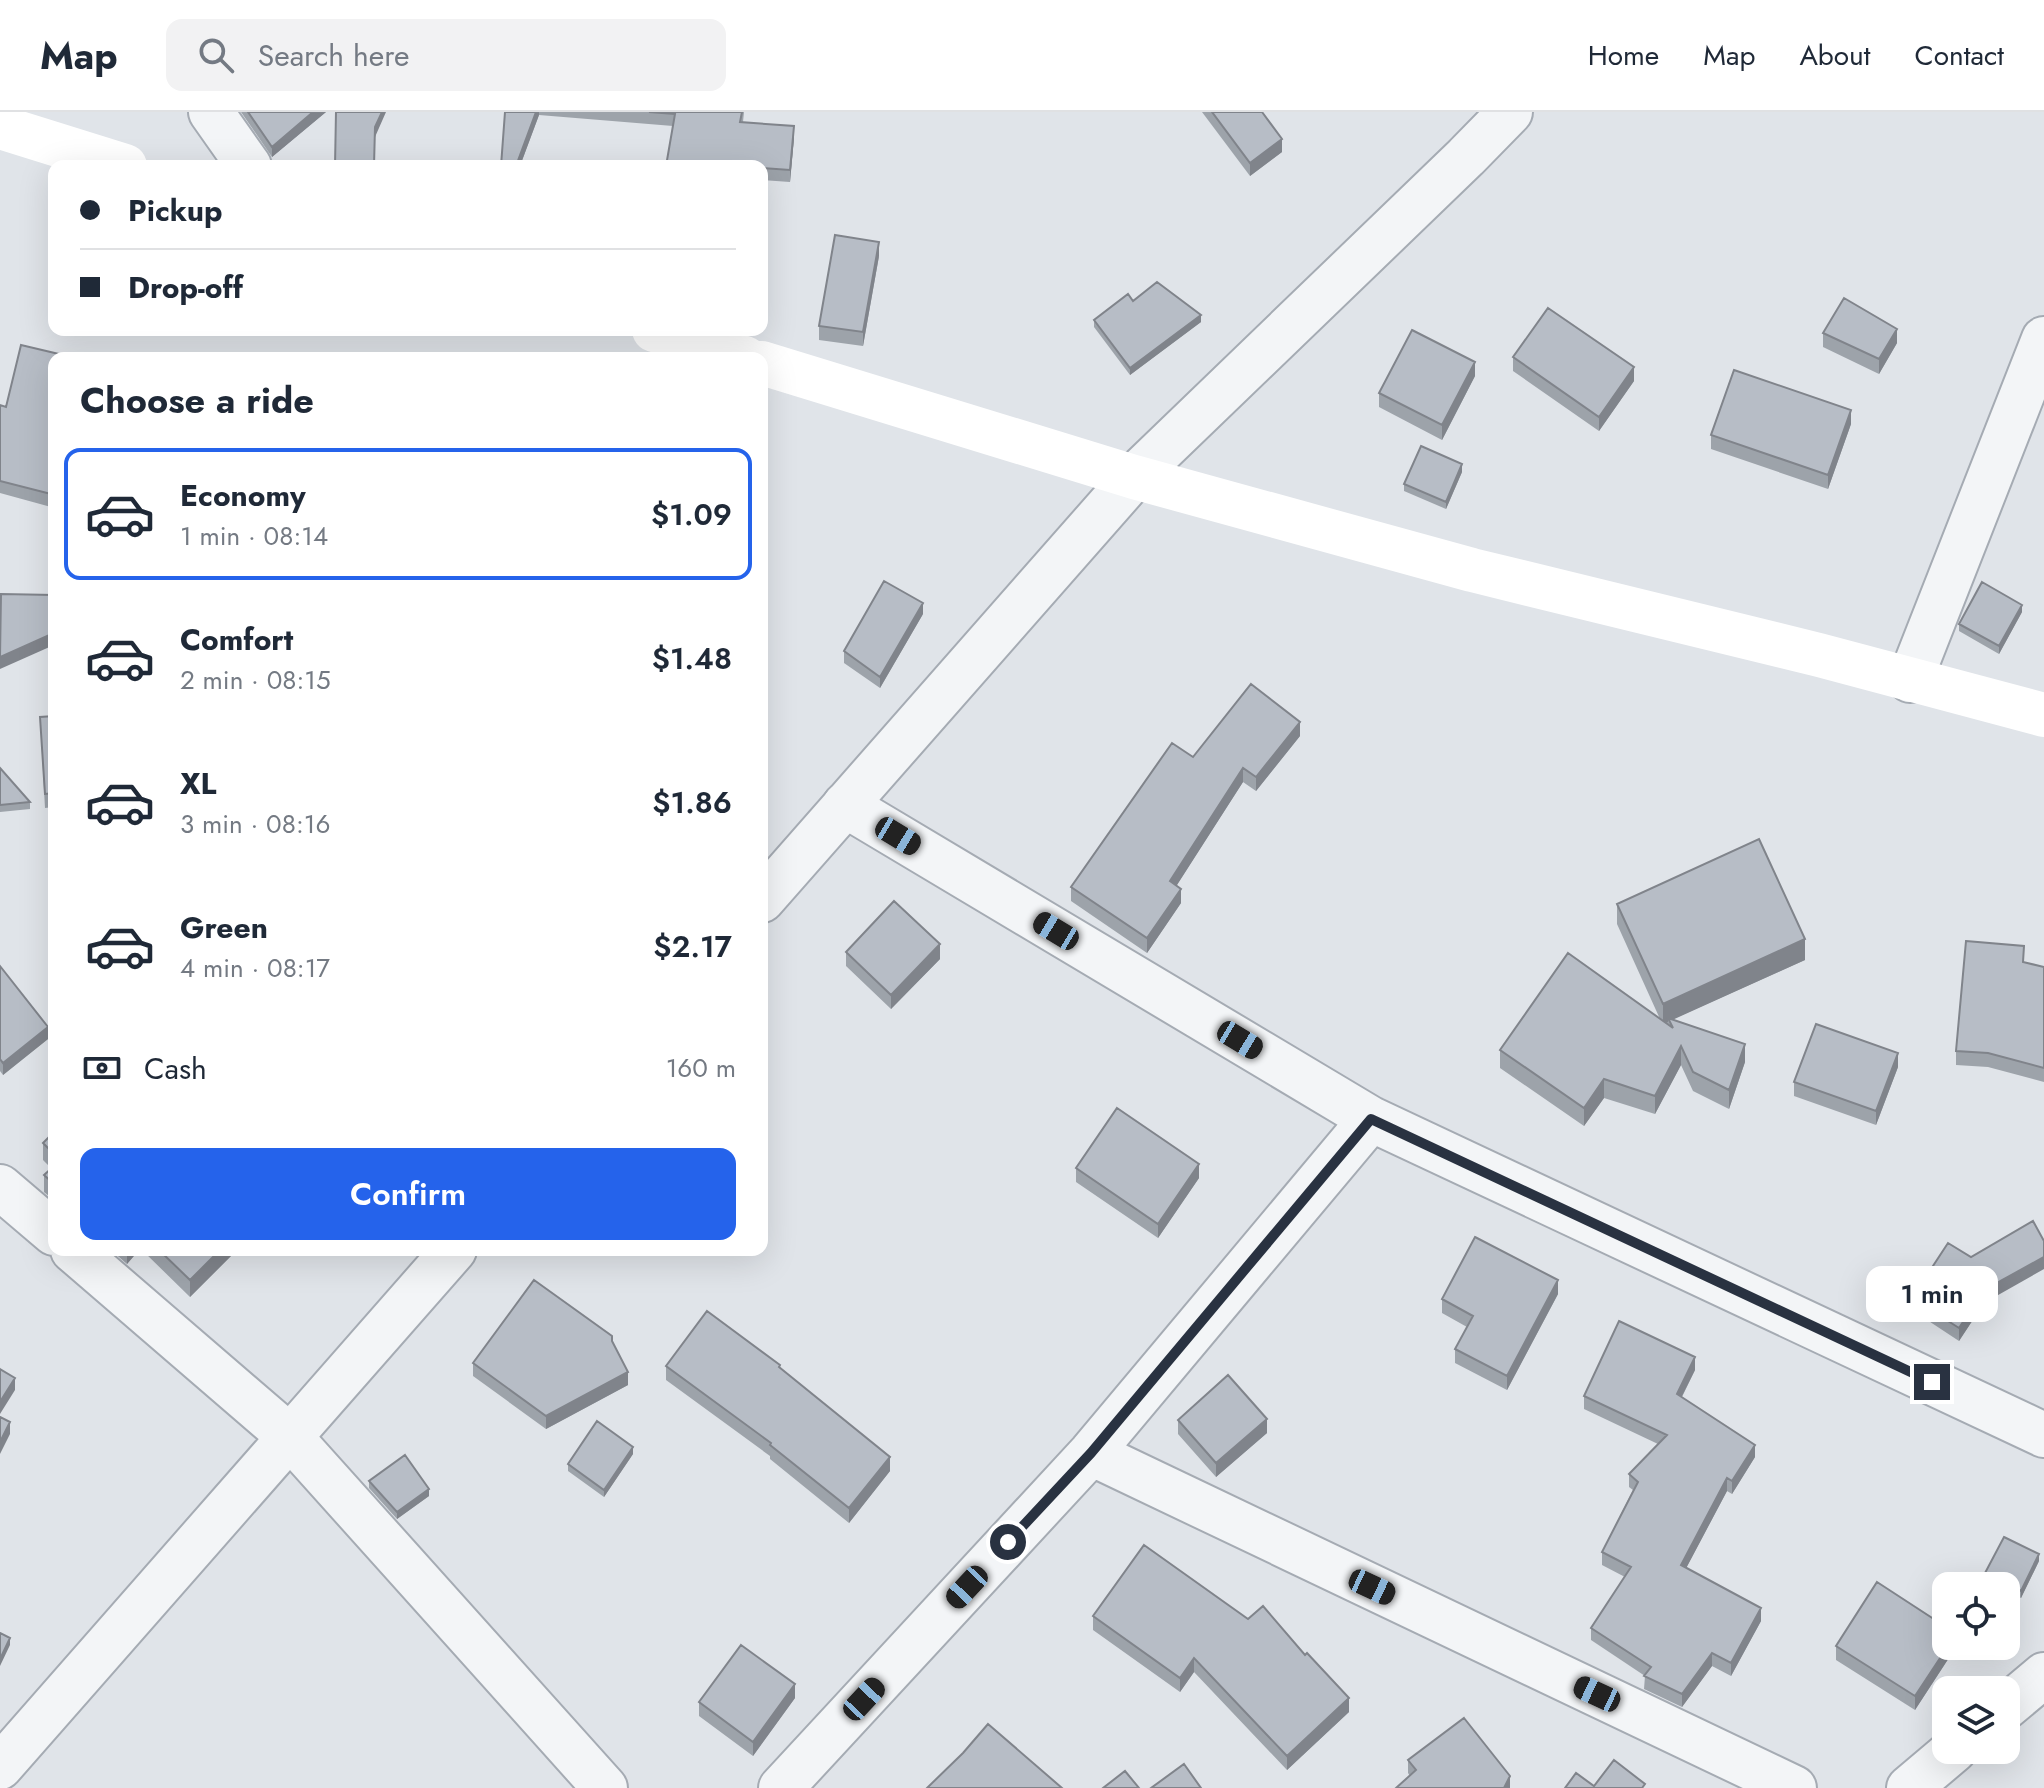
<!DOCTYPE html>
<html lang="en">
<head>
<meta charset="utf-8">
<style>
	:root { --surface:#fff; --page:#f2f2f3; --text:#1f2937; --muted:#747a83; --line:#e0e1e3; --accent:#2563eb }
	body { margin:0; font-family:Jost,sans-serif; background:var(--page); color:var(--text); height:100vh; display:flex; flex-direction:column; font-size:30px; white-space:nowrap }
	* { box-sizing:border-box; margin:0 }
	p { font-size:26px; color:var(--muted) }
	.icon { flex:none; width:44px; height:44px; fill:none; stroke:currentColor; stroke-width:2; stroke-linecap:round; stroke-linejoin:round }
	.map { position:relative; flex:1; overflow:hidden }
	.details { position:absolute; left:48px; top:240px; width:720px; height:904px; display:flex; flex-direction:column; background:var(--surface); border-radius:16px; box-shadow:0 8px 32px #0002 }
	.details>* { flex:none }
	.banner { position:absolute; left:48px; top:48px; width:720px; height:176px; border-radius:16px; box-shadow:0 8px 32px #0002; display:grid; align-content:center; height:176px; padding:0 32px; background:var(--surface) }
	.tools { position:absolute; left:1932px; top:1460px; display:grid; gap:16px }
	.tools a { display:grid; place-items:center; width:88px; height:88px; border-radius:16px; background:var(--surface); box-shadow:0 8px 32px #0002; font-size:40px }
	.end { position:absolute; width:36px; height:36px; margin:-18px; border:10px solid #293241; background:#fff; box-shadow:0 0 0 4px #fff }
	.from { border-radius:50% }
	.bubble { position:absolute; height:56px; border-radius:16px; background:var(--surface); box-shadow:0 8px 32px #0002; font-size:26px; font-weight:600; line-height:56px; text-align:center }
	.car { position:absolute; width:24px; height:48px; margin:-24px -12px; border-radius:10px; box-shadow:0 0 6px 2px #0007; background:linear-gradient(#222 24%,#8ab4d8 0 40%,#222 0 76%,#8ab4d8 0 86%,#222 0) }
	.banner b { display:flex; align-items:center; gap:28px; height:76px; font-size:30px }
	.banner b+b { border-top:2px solid var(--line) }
	.banner i { width:20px; height:20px; background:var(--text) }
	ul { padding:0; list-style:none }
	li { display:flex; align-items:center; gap:24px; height:132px; margin:0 16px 12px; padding:0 16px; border:4px solid transparent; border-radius:16px }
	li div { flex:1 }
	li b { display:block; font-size:30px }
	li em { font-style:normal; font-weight:600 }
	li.selected { border-color:var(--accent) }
	li>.icon { width:72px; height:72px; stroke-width:1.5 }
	h2 { padding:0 32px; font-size:36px; line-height:96px }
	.pay { display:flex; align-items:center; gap:20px; height:88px; padding:0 32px; font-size:30px }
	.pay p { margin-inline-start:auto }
	.primary-button { display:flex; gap:16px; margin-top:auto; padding:16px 32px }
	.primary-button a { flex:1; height:92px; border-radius:16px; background:var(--accent); color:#fff; font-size:32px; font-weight:600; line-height:92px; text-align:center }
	header { display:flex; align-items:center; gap:48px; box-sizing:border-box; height:112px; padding:0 40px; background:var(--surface); border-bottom:2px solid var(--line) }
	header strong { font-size:38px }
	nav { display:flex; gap:44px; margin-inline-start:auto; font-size:28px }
	.search { width:560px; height:72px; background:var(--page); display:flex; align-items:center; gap:20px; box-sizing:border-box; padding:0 28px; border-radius:16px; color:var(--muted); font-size:30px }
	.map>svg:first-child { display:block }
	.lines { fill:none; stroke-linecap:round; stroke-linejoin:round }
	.minor-casing { stroke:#a5abb3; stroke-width:48 }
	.tertiary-casing { stroke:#a5abb3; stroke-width:48 }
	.minor { stroke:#f3f5f7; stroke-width:44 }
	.tertiary { stroke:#f3f5f7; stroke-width:44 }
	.secondary { stroke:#fff; stroke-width:44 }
	.wall { fill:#9da3aa }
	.shaded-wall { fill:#80848b }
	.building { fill:#b7bdc6; stroke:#80848b; stroke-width:2 }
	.route { stroke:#293241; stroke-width:10 }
</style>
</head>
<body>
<header>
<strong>Map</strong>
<div class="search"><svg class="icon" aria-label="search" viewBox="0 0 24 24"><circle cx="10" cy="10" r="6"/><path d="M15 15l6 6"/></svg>Search here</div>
<nav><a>Home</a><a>Map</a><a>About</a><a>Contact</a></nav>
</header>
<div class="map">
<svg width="2044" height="1676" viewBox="0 0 2044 1676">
	<rect width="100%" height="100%" fill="#e0e4e9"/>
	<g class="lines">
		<defs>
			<path id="minor" d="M211,0L249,54
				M1134,365L1466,45L1510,0
				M1910,568L2044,227
				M845,693L1371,1007L2044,1323
				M0,1075L54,1121
				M73,1138L290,1325L605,1676
				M1091,1341L1794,1676
				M2006,1595L2044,1563
				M781,1676L1091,1341L1371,1007
				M1909,1676L1954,1638"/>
			<path id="tertiary" d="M762,788L1134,365
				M0,1655L454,1138"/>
		</defs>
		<!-- minor casing -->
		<use href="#minor" class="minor-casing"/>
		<!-- tertiary casing -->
		<use href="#tertiary" class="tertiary-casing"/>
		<!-- minor -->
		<use href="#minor" class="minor"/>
		<!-- tertiary -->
		<use href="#tertiary" class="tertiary"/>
		<!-- secondary -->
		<path class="secondary" d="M0,15L125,54
			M654,218L745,246
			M762,251L1134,365L1472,458L1819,543L2044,603"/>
	</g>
	<!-- wall -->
	<path class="wall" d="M241,0H326L272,45Z
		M505,0H744L743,10L794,26L790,70L762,68V54L673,14L539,3L520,54H501Z
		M1202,0H1262L1282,40L1250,64Z
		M879,144L863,234L819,228V214Z
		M1133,189L1201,210L1130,263L1094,215V208Z
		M1823,221L1897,231L1879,262L1823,235Z
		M21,233L59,242V246H54V369L51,395L0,381V293L6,295Z
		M1513,245L1634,269L1599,319L1513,259Z
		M1475,264L1442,328L1379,295V281Z
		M1851,312L1828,377L1711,337V323Z
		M1462,360L1446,397L1404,379V372Z
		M2022,500L1999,542L1959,519V512Z
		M923,502L880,576L844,551V539Z
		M54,604V695L45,696L40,605Z
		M1300,624L1256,679L1243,670L1176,774L1181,791L1147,841L1071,789V775L1193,645Z
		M0,656L30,690V697L0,700Z
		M1617,792L1805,848L1673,907L1745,950L1729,997L1693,979L1681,953L1655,1002L1604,986L1584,1014L1500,956V938L1660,907L1617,812Z
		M846,840L940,847L891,897L846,854Z
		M2024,850L2044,855V970L1988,955L1956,953V939Z
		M0,854L48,927L3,963L0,959Z
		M1898,955L1876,1013L1794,984V970Z
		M54,1020V1088L44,1080V1063L52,1057L43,1048V1031Z
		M1076,1056L1199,1066L1158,1126L1076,1070Z
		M111,1138H139L127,1152Z
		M142,1138H237L190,1185Z
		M1971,1145L1984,1191L1959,1229L1912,1198V1186Z
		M1558,1182L1507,1278L1455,1251V1237L1467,1215L1442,1201V1187Z
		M612,1229L628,1273L546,1317L473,1264V1251Z
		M666,1254L780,1256L890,1359L849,1411L770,1347V1344L666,1268Z
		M1695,1258L1682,1285L1755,1345L1732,1382L1727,1379L1686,1456L1761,1509L1731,1564L1712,1554L1682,1595L1644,1577L1645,1564L1591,1528V1516L1625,1465L1602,1453V1440L1633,1378L1629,1375V1362L1658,1332L1584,1297V1284Z
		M1178,1308L1267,1321L1216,1365L1178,1322Z
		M633,1342L604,1385L568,1359V1352Z
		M369,1369L429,1384L397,1407L369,1376Z
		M2039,1449L2021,1486L2006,1479V1474H1996L1985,1469V1461Z
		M1093,1504L1349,1600L1287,1658L1194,1560L1180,1580L1093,1518Z
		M1836,1534H1956V1535L1915,1598L1836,1548Z
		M795,1586L753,1644L699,1604V1590Z
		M1408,1648L1510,1676L1410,1664L1408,1661Z"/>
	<!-- shaded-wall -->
	<path class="shaded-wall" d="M313,0H326L272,45V35Z
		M382,0H386L375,25V15Z
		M536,0H539V3L520,54H516Z
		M794,14V26L790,70V58Z
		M1282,27V40L1250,64V51Z
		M879,130V144L863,234V220Z
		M1201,203V210L1130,263V256Z
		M1897,217V231L1879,262V247Z
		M1475,250V264L1442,328V313Z
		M1634,255V269L1599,319V305Z
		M1851,298V312L1828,377V363Z
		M1462,352V360L1446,397V390Z
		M54,356V369L51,395V382Z
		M923,491V502L880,576V565Z
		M2022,493V500L1999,542V534Z
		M54,521V533L0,557V545Z
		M1300,610V624L1256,679V665Z
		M1243,656V670L1170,784V769Z
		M1181,777V791L1147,841V826Z
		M1805,827V848L1670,909L1668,906V910L1663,912V892Z
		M940,832V847L891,897V883Z
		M48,915V927L3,963V951Z
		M1745,932V950L1729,997V978Z
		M1681,934V953L1655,1002V984Z
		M1898,941V955L1876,1013V999Z
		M1604,967V986L1584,1014V996Z
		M1199,1052V1066L1158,1126V1112Z
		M127,1138H139L127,1152Z
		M220,1138H237L190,1185V1168Z
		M2044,1145V1157L1984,1191L1959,1229V1216L1984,1178Z
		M1558,1168V1182L1507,1278V1264Z
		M1695,1245V1258L1677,1294V1282Z
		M628,1260V1273L546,1317V1304Z
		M15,1266V1278L0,1302V1290Z
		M1267,1307V1321L1216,1365V1351Z
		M10,1310V1322L0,1342V1330Z
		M1755,1333V1345L1732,1382V1369Z
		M633,1335V1342L604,1385V1378Z
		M890,1345V1359L849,1411V1396Z
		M1727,1366V1379L1681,1466V1453Z
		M429,1377V1384L397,1407V1400Z
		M2039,1442V1449L2021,1486V1479Z
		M1761,1496V1509L1731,1564V1551Z
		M10,1526V1533L0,1554V1547Z
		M1948,1534H1956V1535L1915,1598V1584Z
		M1712,1541V1554L1682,1595V1582Z
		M1194,1546V1560L1180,1580V1566Z
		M795,1572V1586L753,1644V1630Z
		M1349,1586V1600L1287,1658V1644Z
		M1510,1664V1676H1504Z"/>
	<!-- building -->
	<path class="building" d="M248,0H313L272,35Z
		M336,0H382L375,15L374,54H335Z
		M505,0H536L516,54H501Z
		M649,0H742L740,10L794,14L790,58L762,56V54H666L675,2Z
		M1212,0H1262L1282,27L1250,51Z
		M835,123L879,130L863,220L819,214Z
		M1157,170L1201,203L1130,256L1094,208L1128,182L1133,189Z
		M1844,186L1897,217L1879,247L1823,221Z
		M1548,196L1634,255L1599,305L1513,245Z
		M1412,218L1475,250L1442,313L1379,281Z
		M21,233L59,242L58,246H54V356L51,382L0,369V293L6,295Z
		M1734,258L1851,298L1828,363L1711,323Z
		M1421,334L1462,352L1446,390L1404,372Z
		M884,469L923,491L880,565L844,539Z
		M1982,470L2022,493L1999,534L1959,512Z
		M1,482L54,483V521L0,545Z
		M1251,572L1300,610L1256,665L1243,656L1170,769L1181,777L1147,826L1071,775L1172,631L1193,645Z
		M54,604V681L45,682L40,605Z
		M0,656L30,690L0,693Z
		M1759,727L1805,827L1663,892L1617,792Z
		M894,789L940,832L891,883L846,840Z
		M1966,829L2024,834L2023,850L2044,855V956L1988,941L1956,939Z
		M1568,841L1673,916L1668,906L1745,932L1729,978L1693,960L1681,934L1655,984L1604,967L1584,996L1500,938Z
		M0,854L48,915L3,951L0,947Z
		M1816,912L1898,941L1876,999L1794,970Z
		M1117,996L1199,1052L1158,1112L1076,1056Z
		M54,1020V1042L43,1031Z
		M54,1054V1072L44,1063Z
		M2033,1109L2044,1129V1145L1984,1178L1959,1216L1912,1186L1948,1131L1971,1145Z
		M1475,1125L1558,1168L1507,1264L1455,1237L1473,1204L1442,1187Z
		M159,1138H220L190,1168Z
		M534,1168L612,1224V1229L628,1260L546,1304L473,1251Z
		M707,1199L780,1253L779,1255L890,1345L849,1396L770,1333L771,1331L666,1254Z
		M1619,1209L1695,1245L1677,1282L1755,1333L1732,1369L1727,1366L1681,1453L1761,1496L1731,1551L1712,1541L1682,1582L1644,1564L1651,1555L1591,1516L1631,1455L1602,1440L1638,1370L1629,1362L1667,1323L1584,1284Z
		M0,1257L15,1266L0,1290Z
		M1228,1263L1267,1307L1216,1351L1178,1308Z
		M0,1305L10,1310L0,1330Z
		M597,1309L633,1335L604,1378L568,1352Z
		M405,1343L429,1377L397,1400L369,1369Z
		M2004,1425L2039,1442L2021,1479L1985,1461Z
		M1144,1433L1248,1507L1263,1494L1305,1543L1307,1541L1349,1586L1287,1644L1194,1546L1180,1566L1093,1504Z
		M1877,1470L1946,1515V1534H1948L1915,1584L1836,1534Z
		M0,1521L10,1526L0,1547Z
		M741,1533L795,1572L753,1630L699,1590Z
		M1464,1606L1510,1664L1504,1676H1396L1416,1658L1408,1648Z
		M988,1612L1062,1676H927L963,1641Z
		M1614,1648L1645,1672L1642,1676H1565L1576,1661L1594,1674Z
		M1184,1652L1201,1676H1151Z
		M1125,1659L1139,1676H1103Z"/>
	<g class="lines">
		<!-- route -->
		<path class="route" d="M1008,1430L1091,1341L1371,1007L1932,1270"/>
	</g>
</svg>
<div class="tools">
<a><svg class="icon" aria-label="locate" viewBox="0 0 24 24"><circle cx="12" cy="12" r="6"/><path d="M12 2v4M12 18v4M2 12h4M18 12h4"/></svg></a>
<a><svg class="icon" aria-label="layers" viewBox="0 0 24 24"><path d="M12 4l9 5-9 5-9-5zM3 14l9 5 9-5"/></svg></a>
</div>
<i class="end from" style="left:1008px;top:1430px"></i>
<i class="end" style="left:1932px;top:1270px"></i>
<div class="bubble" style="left:1866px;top:1154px;width:132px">1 min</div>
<i class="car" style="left:898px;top:724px;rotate:121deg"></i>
<i class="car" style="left:1056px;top:819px;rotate:301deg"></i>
<i class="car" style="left:1240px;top:928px;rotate:121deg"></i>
<i class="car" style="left:967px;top:1475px;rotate:223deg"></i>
<i class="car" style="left:1372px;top:1475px;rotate:115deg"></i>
<i class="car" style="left:1597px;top:1582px;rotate:295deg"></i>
<i class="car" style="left:864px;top:1587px;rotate:43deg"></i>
<div class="banner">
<b><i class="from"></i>Pickup</b>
<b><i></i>Drop-off</b>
</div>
<section class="details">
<h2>Choose a ride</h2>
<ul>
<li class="selected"><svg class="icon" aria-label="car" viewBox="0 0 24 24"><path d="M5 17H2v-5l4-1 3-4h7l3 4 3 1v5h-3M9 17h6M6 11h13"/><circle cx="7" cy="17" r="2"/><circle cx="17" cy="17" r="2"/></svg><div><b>Economy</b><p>1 min · 08:14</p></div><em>$1.09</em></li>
<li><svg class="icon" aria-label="car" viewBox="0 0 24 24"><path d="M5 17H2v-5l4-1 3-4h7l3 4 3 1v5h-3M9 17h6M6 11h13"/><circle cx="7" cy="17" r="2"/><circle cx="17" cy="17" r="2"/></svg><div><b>Comfort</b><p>2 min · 08:15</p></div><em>$1.48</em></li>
<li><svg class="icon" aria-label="car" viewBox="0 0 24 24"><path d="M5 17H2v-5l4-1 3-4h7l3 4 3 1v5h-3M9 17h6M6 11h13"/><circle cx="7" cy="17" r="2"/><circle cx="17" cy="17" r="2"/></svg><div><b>XL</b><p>3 min · 08:16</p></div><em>$1.86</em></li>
<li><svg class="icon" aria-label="car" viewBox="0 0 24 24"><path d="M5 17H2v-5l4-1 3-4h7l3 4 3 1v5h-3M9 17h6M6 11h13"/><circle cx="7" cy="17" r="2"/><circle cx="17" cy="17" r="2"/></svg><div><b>Green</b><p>4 min · 08:17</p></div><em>$2.17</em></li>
</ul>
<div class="pay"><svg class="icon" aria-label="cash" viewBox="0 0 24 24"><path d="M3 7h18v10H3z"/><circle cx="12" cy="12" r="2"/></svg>Cash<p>160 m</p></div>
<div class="primary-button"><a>Confirm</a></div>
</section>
</div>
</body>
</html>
